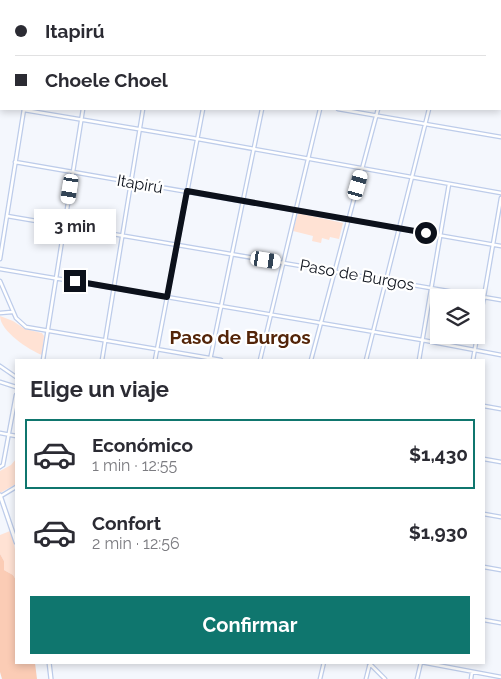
<!DOCTYPE html>
<html lang="es">
<head>
<meta charset="utf-8">
<style>
	:root { --surface:#fff; --page:#f2f2f3; --text:#2b2b33; --muted:#7c7c81; --line:#e1e1e2; --accent:#0f766e }
	body { margin:0; font-family:Raleway,sans-serif; background:var(--page); color:var(--text); height:100vh; display:flex; flex-direction:column; font-size:19px; white-space:nowrap }
	* { box-sizing:border-box; margin:0 }
	p { font-size:16px; color:var(--muted) }
	.icon { flex:none; width:28px; height:28px; fill:none; stroke:currentColor; stroke-width:2; stroke-linecap:round; stroke-linejoin:round }
	.map { position:relative; flex:1; overflow:hidden }
	.panel { position:absolute; left:15px; top:359px; width:470px; height:305px; display:flex; flex-direction:column; background:var(--surface); border-radius:0px; box-shadow:0 2px 8px #0003 }
	.panel>* { flex:none }
	.banner { position:absolute; left:0px; top:0px; width:501px; height:110px; box-shadow:0 2px 8px #0003; display:grid; align-content:center; height:110px; padding:0 15px; background:var(--surface) }
	.tools { position:absolute; left:430px; top:289px; display:grid; gap:10px }
	.tools a { display:grid; place-items:center; width:55px; height:55px; border-radius:0px; background:var(--surface); box-shadow:0 2px 8px #0003; font-size:25px }
	.end { position:absolute; width:22px; height:22px; margin:-11px; border:6px solid #0c111b; background:#fff; box-shadow:0 0 0 2px #fff }
	.from { border-radius:50% }
	.bubble { position:absolute; height:35px; border-radius:0px; background:var(--surface); box-shadow:0 2px 8px #0003; font-size:16px; font-weight:700; line-height:35px; text-align:center }
	.car { position:absolute; width:15px; height:30px; margin:-15px -8px; border-radius:6px; box-shadow:0 0 4px 1px #0007; background:linear-gradient(#fff 24%,#345 0 40%,#fff 0 76%,#345 0 86%,#fff 0) }
	.banner b { display:flex; align-items:center; gap:18px; height:48px; font-size:19px }
	.banner b+b { border-top:1px solid var(--line) }
	.banner i { width:12px; height:12px; background:var(--text) }
	ul { padding:0; list-style:none }
	li { display:flex; align-items:center; gap:15px; height:70px; margin:0 10px 8px; padding:0 5px; border:2px solid transparent; border-radius:0px }
	li div { flex:1 }
	li b { display:block; font-size:19px }
	li em { font-style:normal; font-weight:700 }
	li.selected { border-color:var(--accent) }
	li>.icon { width:45px; height:45px; stroke-width:1.5 }
	h2 { padding:0 15px; font-size:22px; line-height:60px }
	.button { display:flex; gap:10px; margin-top:auto; padding:10px 15px }
	.button a { flex:1; height:58px; border-radius:0px; background:var(--accent); color:#fff; font-size:20px; font-weight:700; line-height:58px; text-align:center }
	.map>svg:first-child { display:block }
	.green { fill:#ffe2d4 }
	.water { fill:#fbccb5 }
	.lines { fill:none; stroke-linecap:round; stroke-linejoin:round }
	.minor-casing { stroke:#bdccea; stroke-width:5 }
	.tertiary-casing { stroke:#bdccea; stroke-width:5.5 }
	.minor { stroke:#fff; stroke-width:2.5 }
	.tertiary { stroke:#fff; stroke-width:3 }
	.route { stroke:#0c111b; stroke-width:6 }
	.labels { text-anchor:middle; dominant-baseline:central; stroke-width:4.5; stroke-linejoin:round; paint-order:stroke }
	.street-label { font-size:16px; fill:#0c111b; stroke:#fff }
	.quarter-label { font-size:19px; font-weight:bold; fill:#532408; stroke:#fff }
</style>
</head>
<body>
<div class="map">
<svg width="501" height="679" viewBox="0 0 501 679">
	<rect width="100%" height="100%" fill="#f4f7fd"/>
	<!-- green -->
	<path class="green" d="M298,213L343,223L339,239L330,237L329,240L322,238L321,243L312,241L313,236L293,231Z
		M0,316L13,321L25,329L42,333L44,336L42,355C29,350 0,331 0,316Z
		M16,459V484L0,493V471L11,465Z
		M10,531C17,546 16,564 16,580L13,575L4,570V561L0,554V535Z"/>
	<!-- water -->
	<path class="water" d="M0,554L4,561V570L13,575L16,580V662L35,663L37,679H2L0,672Z"/>
	<g class="lines">
		<defs>
			<path id="minor" d="M332,0L340,1
				M40,1L41,0
				M100,1V0
				M160,1V0
				M224,1V0
				M284,1V0
				M345,1V0
				M403,1V0
				M456,1L457,0
				M500,29L501,30
				M500,83H501
				M338,109L501,137
				M24,110L198,139L501,193
				M15,162L501,246
				M7,216L501,300
				M0,259L24,109
				M0,269L422,340L501,355
				M0,281L16,318L26,327L221,360
				M0,313L12,312
				M43,360L83,109
				M102,360L143,109
				M155,360L203,109
				M210,360L262,109
				M260,360L320,109
				M311,360L378,109
				M366,360L429,109
				M419,360L449,184
				M473,360L501,198
				M0,366L16,377
				M0,382L16,387
				M484,406L501,409
				M0,433L16,436
				M484,459L501,462
				M0,467L3,465L16,395
				M1,496L16,487
				M484,514L501,517
				M484,567L501,570
				M484,620L501,623
				M368,662L385,679
				M421,662L501,677
				M320,679L324,662
				M366,679L370,663
				M417,679L421,662
				M471,679L472,672"/>
			<path id="tertiary" d="M0,495L16,542
				M49,662L51,679"/>
		</defs>
		<!-- minor casing -->
		<use href="#minor" class="minor-casing"/>
		<!-- tertiary casing -->
		<use href="#tertiary" class="tertiary-casing"/>
		<!-- minor -->
		<use href="#minor" class="minor"/>
		<!-- tertiary -->
		<use href="#tertiary" class="tertiary"/>
	</g>
	<g class="lines">
		<!-- route -->
		<path class="route" d="M75,281L167,297L187,191L426,233"/>
	</g>
	<g class="labels">
		<!-- street labels -->
		<g class="street-label">
			<text transform="translate(140 184) rotate(10)">Itapirú</text>
			<text transform="translate(357 275) rotate(10)">Paso de Burgos</text>
		</g>
		<!-- quarter labels -->
		<g class="quarter-label">
			<text x="240" y="337">Paso de Burgos</text>
		</g>
	</g>
</svg>
<div class="tools">
<a><svg class="icon" aria-label="layers" viewBox="0 0 24 24"><path d="M12 4l9 5-9 5-9-5zM3 14l9 5 9-5"/></svg></a>
</div>
<i class="end from" style="left:426px;top:233px"></i>
<i class="end" style="left:75px;top:281px"></i>
<div class="bubble" style="left:34px;top:209px;width:82px">3 min</div>
<i class="car" style="left:358px;top:185px;rotate:16deg"></i>
<i class="car" style="left:70px;top:189px;rotate:189deg"></i>
<i class="car" style="left:266px;top:260px;rotate:99deg"></i>
<div class="banner">
<b><i class="from"></i>Itapirú</b>
<b><i></i>Choele Choel</b>
</div>
<section class="panel">
<h2>Elige un viaje</h2>
<ul>
<li class="selected"><svg class="icon" aria-label="car" viewBox="0 0 24 24"><path d="M5 17H2v-5l4-1 3-4h7l3 4 3 1v5h-3M9 17h6M6 11h13"/><circle cx="7" cy="17" r="2"/><circle cx="17" cy="17" r="2"/></svg><div><b>Económico</b><p>1 min · 12:55</p></div><em>$1,430</em></li>
<li><svg class="icon" aria-label="car" viewBox="0 0 24 24"><path d="M5 17H2v-5l4-1 3-4h7l3 4 3 1v5h-3M9 17h6M6 11h13"/><circle cx="7" cy="17" r="2"/><circle cx="17" cy="17" r="2"/></svg><div><b>Confort</b><p>2 min · 12:56</p></div><em>$1,930</em></li>
</ul>
<div class="button"><a>Confirmar</a></div>
</section>
</div>
</body>
</html>
